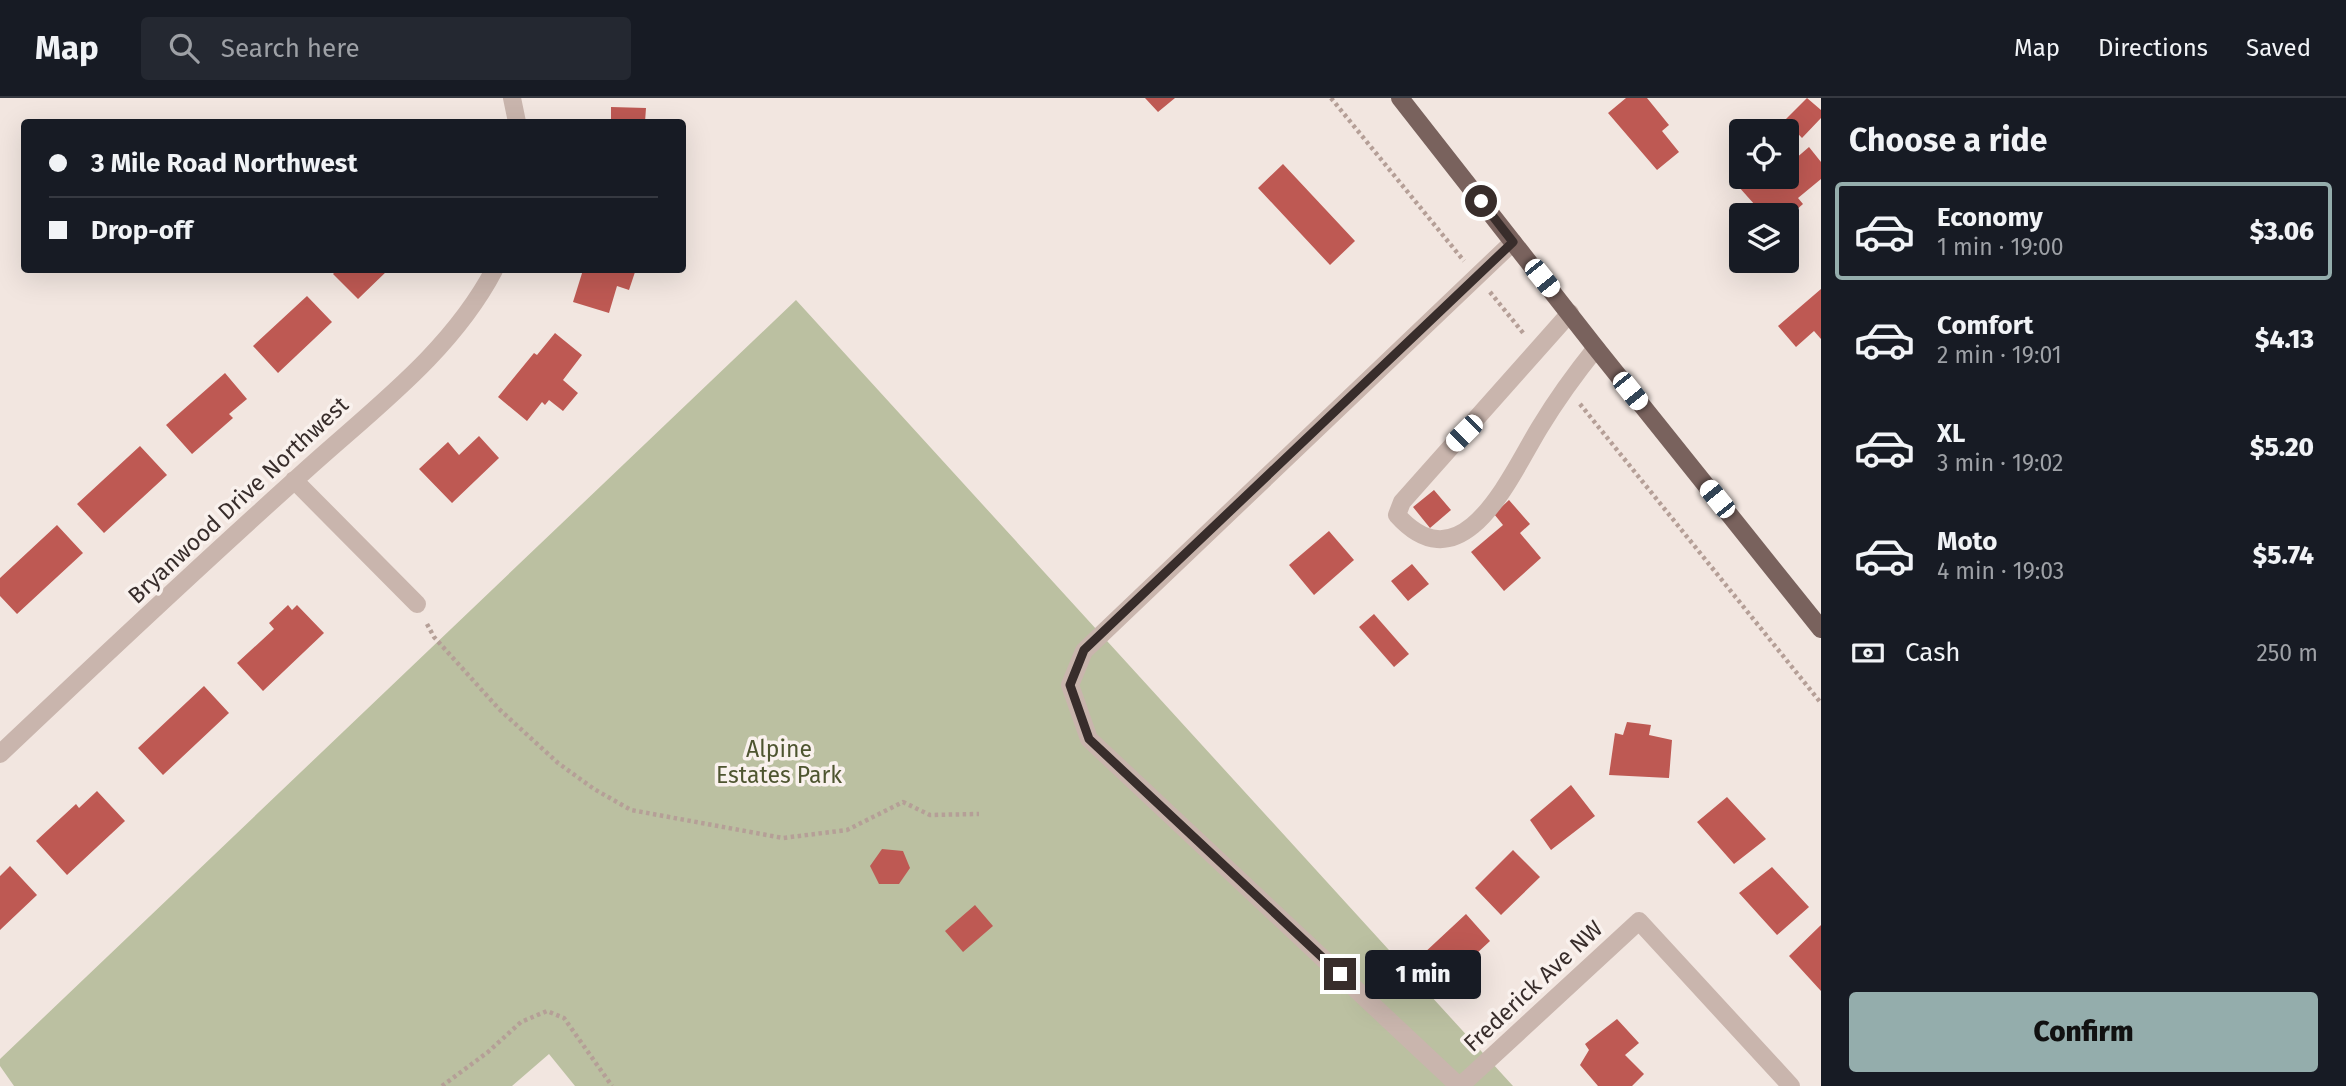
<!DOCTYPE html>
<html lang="en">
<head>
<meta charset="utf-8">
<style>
	:root { --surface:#171b24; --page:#242831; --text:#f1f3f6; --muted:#9ea1a6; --line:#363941; --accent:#94adac }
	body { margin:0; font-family:"Fira Sans",sans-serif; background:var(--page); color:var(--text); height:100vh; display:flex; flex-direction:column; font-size:26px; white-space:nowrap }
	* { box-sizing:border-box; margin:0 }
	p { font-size:23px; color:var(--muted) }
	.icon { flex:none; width:38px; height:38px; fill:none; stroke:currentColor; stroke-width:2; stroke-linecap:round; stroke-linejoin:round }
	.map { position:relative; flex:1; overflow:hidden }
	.panel { display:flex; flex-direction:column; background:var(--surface); width:525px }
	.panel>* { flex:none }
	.top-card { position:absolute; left:21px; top:21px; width:665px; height:154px; border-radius:7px; box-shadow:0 7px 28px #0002; display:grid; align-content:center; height:154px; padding:0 28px; background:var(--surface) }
	.controls { position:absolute; left:1729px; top:21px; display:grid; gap:14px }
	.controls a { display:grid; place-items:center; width:70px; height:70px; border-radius:7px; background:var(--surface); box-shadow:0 7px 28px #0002; font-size:35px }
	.end { position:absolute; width:32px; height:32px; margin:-16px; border:9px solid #382d2b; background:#fff; box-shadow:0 0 0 4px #fff }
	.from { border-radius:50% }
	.bubble { position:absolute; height:49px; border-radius:7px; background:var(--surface); box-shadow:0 7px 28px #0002; font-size:23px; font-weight:800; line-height:49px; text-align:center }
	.car { position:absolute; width:21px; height:42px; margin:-21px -10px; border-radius:9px; box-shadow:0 0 5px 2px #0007; background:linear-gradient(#fff 24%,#345 0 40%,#fff 0 76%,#345 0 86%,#fff 0) }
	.top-card b { display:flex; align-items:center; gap:24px; height:66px; font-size:26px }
	.top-card b+b { border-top:2px solid var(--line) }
	.top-card i { width:18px; height:18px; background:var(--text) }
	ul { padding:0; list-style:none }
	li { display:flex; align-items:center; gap:21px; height:98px; margin:0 14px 10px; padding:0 14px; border:4px solid transparent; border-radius:7px }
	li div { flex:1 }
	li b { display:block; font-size:26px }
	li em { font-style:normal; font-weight:800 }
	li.on { border-color:var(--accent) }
	li>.icon { width:63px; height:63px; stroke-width:1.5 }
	h2 { padding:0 28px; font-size:32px; line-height:84px }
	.pay { display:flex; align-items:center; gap:18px; height:77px; padding:0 28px; font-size:26px }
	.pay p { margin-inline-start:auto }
	.primary-button { display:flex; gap:14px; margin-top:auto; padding:14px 28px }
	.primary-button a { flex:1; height:80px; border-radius:7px; background:var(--accent); color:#111; font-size:28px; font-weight:800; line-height:80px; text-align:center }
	header { display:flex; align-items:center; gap:42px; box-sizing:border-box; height:98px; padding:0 35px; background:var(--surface); border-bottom:2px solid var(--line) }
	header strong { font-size:33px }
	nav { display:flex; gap:38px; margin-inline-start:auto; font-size:24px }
	.search { width:490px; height:63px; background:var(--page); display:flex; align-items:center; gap:18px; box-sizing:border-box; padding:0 24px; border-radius:7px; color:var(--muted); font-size:26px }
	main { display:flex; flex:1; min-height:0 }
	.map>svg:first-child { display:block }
	.green { fill:#bbc0a1 }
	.building { fill:#be5953 }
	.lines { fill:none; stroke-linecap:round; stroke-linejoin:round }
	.path { stroke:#b59f97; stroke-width:4.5; stroke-dasharray:3.5 3.5; stroke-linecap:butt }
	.minor { stroke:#c9b5ad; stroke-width:18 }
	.major { stroke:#79625d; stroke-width:18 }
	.route { stroke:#382d2b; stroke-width:9 }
	.labels { text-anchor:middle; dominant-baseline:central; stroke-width:7; stroke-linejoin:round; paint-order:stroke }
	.street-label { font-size:23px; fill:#382d2b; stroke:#f9f1ed }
	.park-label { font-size:23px; fill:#4e5530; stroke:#f9f1ed }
</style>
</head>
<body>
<header>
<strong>Map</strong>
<div class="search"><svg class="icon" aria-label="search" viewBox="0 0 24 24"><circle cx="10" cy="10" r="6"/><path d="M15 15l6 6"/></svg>Search here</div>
<nav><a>Map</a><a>Directions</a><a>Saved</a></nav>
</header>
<main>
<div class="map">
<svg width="1821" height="988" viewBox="0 0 1821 988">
	<rect width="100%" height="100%" fill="#f2e6e0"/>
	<!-- green -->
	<path class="green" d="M796,202L1513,988H575L549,956L512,988H14L0,968V961Z"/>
	<!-- building -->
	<path class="building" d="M1145,0H1175L1158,14Z
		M1626,0H1647L1669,27L1662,33L1679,54L1657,72L1608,15Z
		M1807,0L1821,12V20L1802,40L1785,22Z
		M611,9L646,10L645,24H611Z
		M1809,49L1821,64V81L1798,100L1803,106L1787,120V117H1754L1749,112L1755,107L1738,88L1749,79H1787V68Z
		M1283,66L1355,143L1330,167L1258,90Z
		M337,172H388L358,201L333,176Z
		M583,172H629L635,174L629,192L617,188L609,215L573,204Z
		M1821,191V241L1814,233L1796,249L1778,228Z
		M307,198L332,224L278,275L253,248Z
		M555,235L582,257L563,282L578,295L563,313L549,302L545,307L542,304L527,323L498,299L534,255L537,257Z
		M225,275L247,301L229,316L233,320L192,356L166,327Z
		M479,338L499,360L452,405L419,371L448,344L459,357Z
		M140,348L167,377L104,435L77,406Z
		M1434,392L1451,412L1430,430L1413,409Z
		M1509,402L1530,426L1520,435L1541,460L1504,493L1471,454L1503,427L1494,416Z
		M57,427L83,455L17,516L0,498V480Z
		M1329,433L1354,462L1314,497L1289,467Z
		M1412,466L1429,486L1408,503L1391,483Z
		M288,507L292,512L297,507L324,535L263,593L237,565L274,531L269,525Z
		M1374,516L1409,556L1394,569L1359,529Z
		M204,588L229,615L163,677L138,650Z
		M1627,624L1651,627L1649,637L1672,642L1669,680L1609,677L1615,635L1623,637Z
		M1571,687L1595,718L1551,752L1530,722Z
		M97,693L125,723L67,777L36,743L76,706L79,710Z
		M1727,699L1766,741L1734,766L1697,724Z
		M882,751L903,753L910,770L899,786H879L870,768Z
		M1513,752L1540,779L1501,817L1475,790Z
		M10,768L37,797L0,832V778Z
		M1772,769L1809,809L1777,837L1739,795Z
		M975,807L993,828L963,854L945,833Z
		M1466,816L1490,843L1448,882L1422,857Z
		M1821,827V893L1789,858Z
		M1617,921L1639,945L1625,957L1644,976L1632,988H1598L1580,967L1589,952L1585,946Z"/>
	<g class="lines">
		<!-- path -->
		<path class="path" d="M1331,0L1464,163
			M1490,194L1524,236
			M1580,306L1821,605
			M427,526L434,539L499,611L558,665L594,691L631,712L783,740L847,732L903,704L930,717L979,716
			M442,988L488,954L521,924L547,913L564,920L612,988"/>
		<!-- minor -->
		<path class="minor" d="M512,0L517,24
			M1570,215L1402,404L1397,417C1463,491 1511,376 1540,329C1557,301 1575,276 1596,250
			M294,382L417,506
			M0,656C97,564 195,472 295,382C365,317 449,258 494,172
			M1459,988L1089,641L1070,587L1084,553L1513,144
			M1460,988L1639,823L1791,988"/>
		<!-- major -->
		<path class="major" d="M1400,0L1596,250L1821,531"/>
	</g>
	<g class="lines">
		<!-- route -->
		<path class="route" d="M1340,876L1089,641L1070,587L1084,552L1513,144L1481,103"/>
	</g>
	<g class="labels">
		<!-- street labels -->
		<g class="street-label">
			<text transform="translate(238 402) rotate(-43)">Bryanwood Drive Northwest</text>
			<text transform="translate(1533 888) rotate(-43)">Frederick Ave NW</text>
		</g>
		<!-- park labels -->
		<g class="park-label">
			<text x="779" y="651">Alpine<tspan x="779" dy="26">Estates Park</tspan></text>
		</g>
	</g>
</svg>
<div class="controls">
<a><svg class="icon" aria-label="locate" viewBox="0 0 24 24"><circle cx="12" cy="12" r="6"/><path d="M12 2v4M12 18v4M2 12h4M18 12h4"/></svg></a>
<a><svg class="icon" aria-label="layers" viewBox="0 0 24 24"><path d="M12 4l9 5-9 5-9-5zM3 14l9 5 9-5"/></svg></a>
</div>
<i class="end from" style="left:1481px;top:103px"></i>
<i class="end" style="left:1340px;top:876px"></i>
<div class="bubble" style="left:1365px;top:852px;width:116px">1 min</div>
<i class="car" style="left:1542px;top:180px;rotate:141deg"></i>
<i class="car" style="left:1630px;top:293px;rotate:141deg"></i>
<i class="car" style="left:1464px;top:335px;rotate:225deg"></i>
<i class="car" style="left:1717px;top:401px;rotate:321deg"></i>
<div class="top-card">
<b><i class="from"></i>3 Mile Road Northwest</b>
<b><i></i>Drop-off</b>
</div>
</div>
<section class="panel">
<h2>Choose a ride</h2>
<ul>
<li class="on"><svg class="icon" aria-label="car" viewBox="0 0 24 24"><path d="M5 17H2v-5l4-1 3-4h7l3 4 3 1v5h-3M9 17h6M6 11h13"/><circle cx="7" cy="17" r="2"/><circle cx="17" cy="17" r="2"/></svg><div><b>Economy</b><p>1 min · 19:00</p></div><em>$3.06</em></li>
<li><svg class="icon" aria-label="car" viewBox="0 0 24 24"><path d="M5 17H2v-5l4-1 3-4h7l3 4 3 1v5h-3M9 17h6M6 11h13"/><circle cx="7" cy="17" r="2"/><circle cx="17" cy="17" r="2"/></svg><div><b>Comfort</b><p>2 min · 19:01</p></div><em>$4.13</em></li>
<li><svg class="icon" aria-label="car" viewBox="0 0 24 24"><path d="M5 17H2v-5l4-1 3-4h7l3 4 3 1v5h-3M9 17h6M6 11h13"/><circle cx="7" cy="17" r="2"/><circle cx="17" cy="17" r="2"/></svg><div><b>XL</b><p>3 min · 19:02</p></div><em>$5.20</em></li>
<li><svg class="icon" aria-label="car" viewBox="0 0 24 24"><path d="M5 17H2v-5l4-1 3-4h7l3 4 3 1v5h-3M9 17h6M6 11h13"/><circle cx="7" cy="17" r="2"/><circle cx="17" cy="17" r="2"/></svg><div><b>Moto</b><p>4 min · 19:03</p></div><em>$5.74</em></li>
</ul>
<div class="pay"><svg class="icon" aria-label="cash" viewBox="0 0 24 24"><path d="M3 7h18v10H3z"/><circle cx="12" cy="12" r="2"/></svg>Cash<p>250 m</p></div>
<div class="primary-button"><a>Confirm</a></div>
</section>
</main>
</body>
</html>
